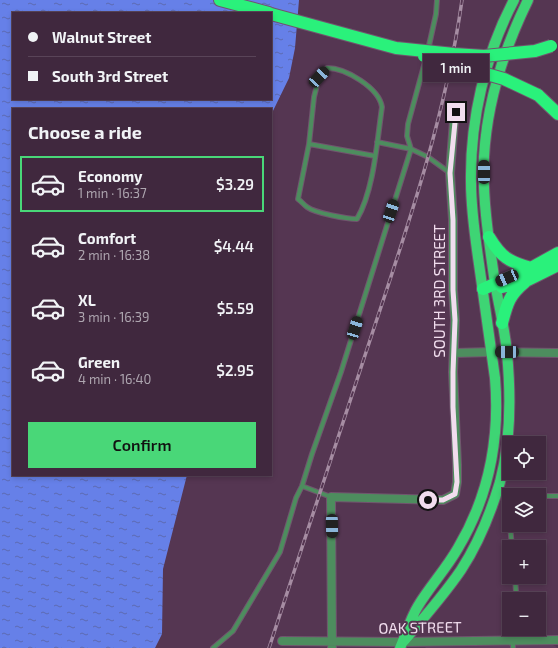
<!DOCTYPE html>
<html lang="en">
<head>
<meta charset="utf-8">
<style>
	:root { --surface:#40283e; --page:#4b3449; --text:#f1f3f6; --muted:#aea6b0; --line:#594458; --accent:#49d778 }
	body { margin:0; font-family:"Exo 2",sans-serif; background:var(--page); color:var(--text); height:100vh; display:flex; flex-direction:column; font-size:15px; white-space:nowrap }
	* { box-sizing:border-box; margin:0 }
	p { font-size:13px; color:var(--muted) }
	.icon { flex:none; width:22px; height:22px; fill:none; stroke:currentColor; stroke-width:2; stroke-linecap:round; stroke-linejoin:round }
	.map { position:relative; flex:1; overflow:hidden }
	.sheet { position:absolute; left:12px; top:108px; width:260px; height:368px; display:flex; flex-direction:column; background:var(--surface); border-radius:0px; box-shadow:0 2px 6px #0003,0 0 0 1px var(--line) }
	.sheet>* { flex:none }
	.banner { position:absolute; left:12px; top:12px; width:260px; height:88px; border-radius:0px; box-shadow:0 2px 6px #0003,0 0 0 1px var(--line); display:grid; align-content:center; height:88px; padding:0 16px; background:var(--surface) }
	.fabs { position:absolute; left:502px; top:436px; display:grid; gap:8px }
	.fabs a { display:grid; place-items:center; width:44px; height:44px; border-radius:0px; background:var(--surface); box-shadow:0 2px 6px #0003,0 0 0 1px var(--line); font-size:20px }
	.end { position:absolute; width:18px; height:18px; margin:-9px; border:5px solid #f1ddee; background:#111; box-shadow:0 0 0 2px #111 }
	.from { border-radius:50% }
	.bubble { position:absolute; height:28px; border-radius:0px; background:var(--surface); box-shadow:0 2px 6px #0003,0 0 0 1px var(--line); font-size:13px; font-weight:600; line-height:28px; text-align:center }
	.car { position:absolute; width:12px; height:24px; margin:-12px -6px; border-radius:5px; box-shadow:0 0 3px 1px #0007; background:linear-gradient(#222 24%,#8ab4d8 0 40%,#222 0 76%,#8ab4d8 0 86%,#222 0) }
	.banner b { display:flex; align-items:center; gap:14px; height:38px; font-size:15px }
	.banner b+b { border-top:1px solid var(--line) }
	.banner i { width:10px; height:10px; background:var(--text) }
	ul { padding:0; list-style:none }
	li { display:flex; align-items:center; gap:12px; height:56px; margin:0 8px 6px; padding:0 8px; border:2px solid transparent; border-radius:0px }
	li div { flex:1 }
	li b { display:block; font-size:15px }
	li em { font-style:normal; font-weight:600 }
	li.active { border-color:var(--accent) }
	li>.icon { width:36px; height:36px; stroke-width:1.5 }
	h2 { padding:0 16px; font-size:18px; line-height:48px }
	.button { display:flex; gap:8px; margin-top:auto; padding:8px 16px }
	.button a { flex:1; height:46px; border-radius:0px; background:var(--accent); color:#111; font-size:16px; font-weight:600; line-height:46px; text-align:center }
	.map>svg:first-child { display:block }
	.built { fill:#623d5e }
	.water { fill:url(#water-ripples); fill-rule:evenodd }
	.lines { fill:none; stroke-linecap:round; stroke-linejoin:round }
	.service-casing { stroke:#71546e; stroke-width:6 }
	.minor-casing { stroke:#71546e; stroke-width:10 }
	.tertiary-casing { stroke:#71546e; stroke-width:10 }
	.primary-casing { stroke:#71546e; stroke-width:12 }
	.motorway-casing { stroke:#71546e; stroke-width:14 }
	.service { stroke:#4d8d5e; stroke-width:4 }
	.minor { stroke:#4d8d5e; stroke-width:8 }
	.tertiary { stroke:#4d8d5e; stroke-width:8 }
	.primary { stroke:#3ed574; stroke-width:10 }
	.motorway { stroke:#2af17b; stroke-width:12 }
	.rail-casing { stroke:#a68da3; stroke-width:3.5 }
	.rail { stroke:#553652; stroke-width:2; stroke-dasharray:6; stroke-linecap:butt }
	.motorway-bridge-casing { stroke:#71546e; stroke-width:14; stroke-linecap:butt }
	.motorway-bridge { stroke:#2af17b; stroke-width:12 }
	.route { stroke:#f1ddee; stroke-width:5 }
	.labels { text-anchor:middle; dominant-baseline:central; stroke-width:4; stroke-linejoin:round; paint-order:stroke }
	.street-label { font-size:15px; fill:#f1ddee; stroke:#553652 }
</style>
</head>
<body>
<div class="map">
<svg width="558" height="648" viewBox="0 0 558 648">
	<defs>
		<pattern id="water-ripples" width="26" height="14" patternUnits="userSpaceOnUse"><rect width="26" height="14" fill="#6680e8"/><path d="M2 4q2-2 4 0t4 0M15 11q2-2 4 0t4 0" fill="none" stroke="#5c6ab0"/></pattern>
	</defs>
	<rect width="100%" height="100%" fill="#553652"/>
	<!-- built -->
	<path class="built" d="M553,645L558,648H425L426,647Z"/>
	<!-- water -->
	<path class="water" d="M0,0H299L295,48L289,78L271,115V109H13V475H187L163,569L162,634L155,648H0ZM13,13H271V99H13Z"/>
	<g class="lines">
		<defs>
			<path id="service" d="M428,50L436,14L437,0
				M327,68C346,68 379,88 382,107C377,141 374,190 357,219C347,219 315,213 307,207C304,205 301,201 298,199L309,144L314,97L319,77Z
				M377,142L411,149L428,157L450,173
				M309,144L375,156
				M302,486L331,497
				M539,496H558
				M510,525L512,547
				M515,577L516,592
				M513,640V648
				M213,648L233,631L280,552L296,498L302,486L312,454L341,372L411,149L407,136L408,124L426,58"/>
			<path id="minor" d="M454,353L492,352
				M282,641L403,642L558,640
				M332,648L331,497L443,500L455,494L457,482V465L453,372L455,320L453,290V220L450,173L455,108"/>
			<path id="tertiary" d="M492,352L558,353"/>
			<path id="primary" d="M403,642C423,619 444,595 461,570C478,544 491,512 500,482C511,441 511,396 507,353C505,330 499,306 495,283C489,242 482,198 484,157C487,101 504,49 528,0
				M400,648C406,635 410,619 418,606C430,586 446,569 458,548C489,496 500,438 495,378C490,340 484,302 479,264C475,237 471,209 471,182C470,120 485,55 514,0"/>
			<path id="motorway" d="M220,0L269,13
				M538,95L558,114
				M489,237C501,257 509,262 531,268
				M502,287L526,281L558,265
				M483,289L531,268L558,253
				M502,323C507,304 509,295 525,282"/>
		</defs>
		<!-- service casing -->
		<use href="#service" class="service-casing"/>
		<!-- minor casing -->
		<use href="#minor" class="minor-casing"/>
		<!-- tertiary casing -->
		<use href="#tertiary" class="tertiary-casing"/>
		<!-- primary casing -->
		<use href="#primary" class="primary-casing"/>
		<!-- motorway casing -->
		<use href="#motorway" class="motorway-casing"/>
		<!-- service -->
		<use href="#service" class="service"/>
		<!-- minor -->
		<use href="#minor" class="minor"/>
		<!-- tertiary -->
		<use href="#tertiary" class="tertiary"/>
		<!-- primary -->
		<use href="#primary" class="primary"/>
		<!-- motorway -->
		<use href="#motorway" class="motorway"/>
		<defs>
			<path id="rail" d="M269,648C304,542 338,437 373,331C409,223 446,114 462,0"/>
		</defs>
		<!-- rail casing -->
		<use href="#rail" class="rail-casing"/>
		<!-- rail -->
		<use href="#rail" class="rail"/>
		<defs>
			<path id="motorway-bridge" d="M271,14L396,48L454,54L484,56L535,51L551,46
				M424,56L504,79L538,95"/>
		</defs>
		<!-- motorway-bridge casing -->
		<use href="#motorway-bridge" class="motorway-bridge-casing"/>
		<!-- motorway-bridge -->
		<use href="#motorway-bridge" class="motorway-bridge"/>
	</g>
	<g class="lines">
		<!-- route -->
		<path class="route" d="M428,500H443L455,494L457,482L453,407V372L455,320L453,290V220L450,173L456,112"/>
	</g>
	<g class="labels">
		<!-- street labels -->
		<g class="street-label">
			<text transform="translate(439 291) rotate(-90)">SOUTH 3RD STREET</text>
			<text transform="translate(420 627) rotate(-1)">OAK STREET</text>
		</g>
	</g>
</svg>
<div class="fabs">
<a><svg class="icon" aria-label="locate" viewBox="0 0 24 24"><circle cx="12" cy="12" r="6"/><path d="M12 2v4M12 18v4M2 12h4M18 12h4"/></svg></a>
<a><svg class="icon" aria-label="layers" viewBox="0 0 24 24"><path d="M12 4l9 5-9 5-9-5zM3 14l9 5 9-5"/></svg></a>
<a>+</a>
<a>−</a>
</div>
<i class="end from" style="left:428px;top:500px"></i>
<i class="end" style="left:456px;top:112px"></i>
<div class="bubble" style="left:423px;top:54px;width:66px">1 min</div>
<i class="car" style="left:319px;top:77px;rotate:43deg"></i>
<i class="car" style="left:484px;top:172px;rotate:0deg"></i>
<i class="car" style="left:391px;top:211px;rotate:18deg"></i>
<i class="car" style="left:507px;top:278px;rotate:247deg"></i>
<i class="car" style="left:355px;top:328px;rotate:17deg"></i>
<i class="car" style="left:507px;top:352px;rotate:270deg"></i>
<i class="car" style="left:332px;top:526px;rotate:179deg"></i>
<div class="banner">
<b><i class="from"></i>Walnut Street</b>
<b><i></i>South 3rd Street</b>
</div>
<section class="sheet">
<h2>Choose a ride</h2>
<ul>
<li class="active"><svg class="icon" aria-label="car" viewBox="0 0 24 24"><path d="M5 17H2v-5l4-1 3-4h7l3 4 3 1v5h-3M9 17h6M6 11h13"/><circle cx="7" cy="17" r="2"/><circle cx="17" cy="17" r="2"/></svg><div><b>Economy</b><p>1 min · 16:37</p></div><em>$3.29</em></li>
<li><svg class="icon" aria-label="car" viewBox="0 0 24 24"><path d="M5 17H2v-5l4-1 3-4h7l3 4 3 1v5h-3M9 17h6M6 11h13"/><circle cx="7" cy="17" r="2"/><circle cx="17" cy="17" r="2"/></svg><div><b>Comfort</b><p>2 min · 16:38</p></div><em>$4.44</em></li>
<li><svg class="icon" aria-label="car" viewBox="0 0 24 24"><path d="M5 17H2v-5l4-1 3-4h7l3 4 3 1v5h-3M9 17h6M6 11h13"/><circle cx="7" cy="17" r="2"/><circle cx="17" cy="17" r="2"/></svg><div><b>XL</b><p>3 min · 16:39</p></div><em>$5.59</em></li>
<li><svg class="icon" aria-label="car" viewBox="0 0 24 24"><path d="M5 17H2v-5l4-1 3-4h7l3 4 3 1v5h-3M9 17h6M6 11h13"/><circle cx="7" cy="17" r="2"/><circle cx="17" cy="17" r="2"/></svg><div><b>Green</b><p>4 min · 16:40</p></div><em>$2.95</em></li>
</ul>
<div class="button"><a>Confirm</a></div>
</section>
</div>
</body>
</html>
